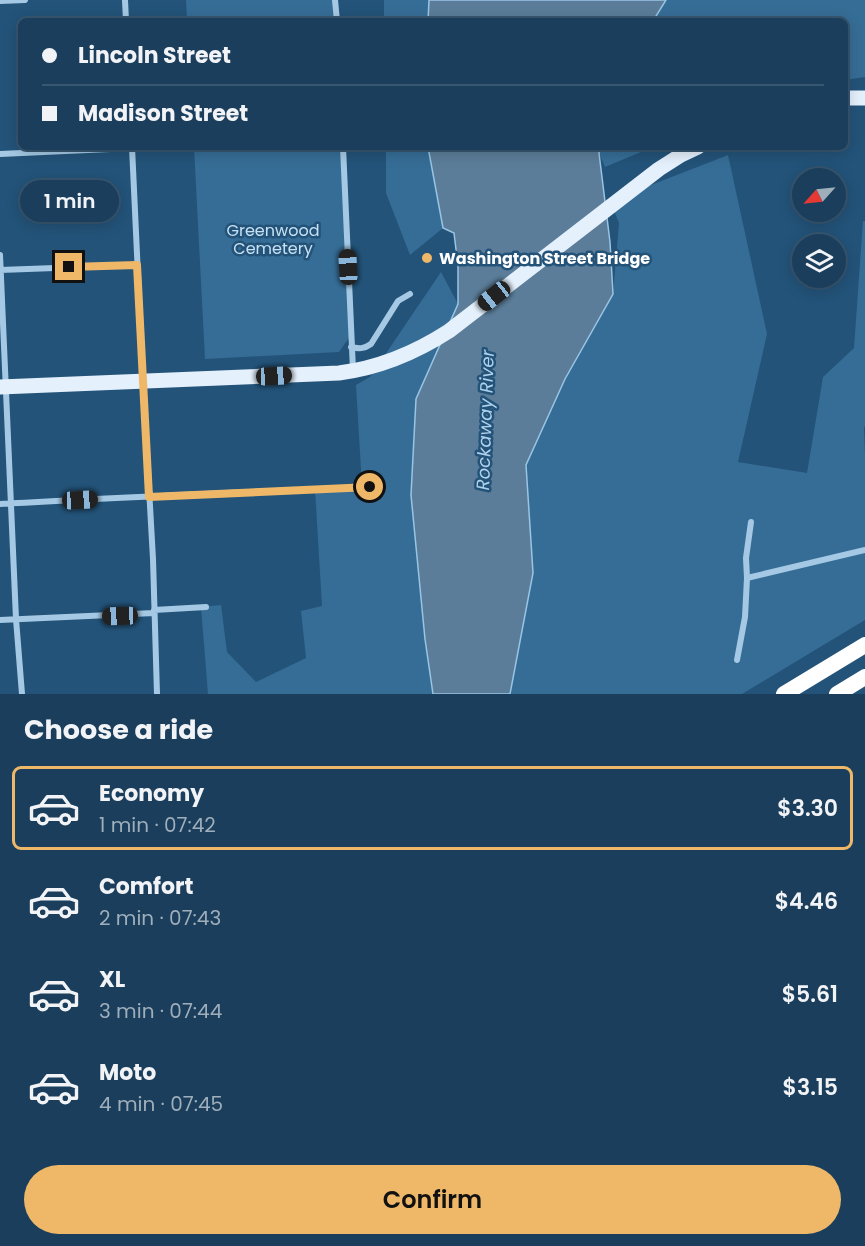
<!DOCTYPE html>
<html lang="en">
<head>
<meta charset="utf-8">
<style>
	:root { --surface:#1a3e5b; --page:#274964; --text:#f1f3f6; --muted:#9faebb; --line:#385771; --accent:#efb868 }
	body { margin:0; font-family:Poppins,sans-serif; background:var(--page); color:var(--text); height:100vh; display:flex; flex-direction:column; font-size:22px; white-space:nowrap }
	* { box-sizing:border-box; margin:0 }
	p { font-size:20px; color:var(--muted) }
	.icon { flex:none; width:33px; height:33px; fill:none; stroke:currentColor; stroke-width:2; stroke-linecap:round; stroke-linejoin:round }
	.map { position:relative; height:694px; overflow:hidden }
	.details { display:flex; flex-direction:column; background:var(--surface); flex:1 }
	.details>* { flex:none }
	.hud { position:absolute; left:18px; top:18px; width:830px; height:132px; border-radius:9px; box-shadow:0 3px 15px #0003,0 0 0 2px var(--line); display:grid; align-content:center; height:132px; padding:0 24px; background:var(--surface) }
	.needle { width:39px; rotate:243deg }
	.fabs { position:absolute; left:792px; top:168px; display:grid; gap:12px }
	.fabs a { display:grid; place-items:center; width:54px; height:54px; border-radius:50%; background:var(--surface); box-shadow:0 3px 15px #0003,0 0 0 2px var(--line); font-size:30px }
	.end { position:absolute; width:27px; height:27px; margin:-14px; border:8px solid #efb868; background:#111; box-shadow:0 0 0 3px #111 }
	.from { border-radius:50% }
	.bubble { position:absolute; height:42px; border-radius:21px; background:var(--surface); box-shadow:0 3px 15px #0003,0 0 0 2px var(--line); font-size:20px; font-weight:600; line-height:42px; text-align:center }
	.car { position:absolute; width:18px; height:36px; margin:-18px -9px; border-radius:8px; box-shadow:0 0 4px 2px #0007; background:linear-gradient(#222 24%,#8ab4d8 0 40%,#222 0 76%,#8ab4d8 0 86%,#222 0) }
	.hud b { display:flex; align-items:center; gap:21px; height:57px; font-size:22px }
	.hud b+b { border-top:2px solid var(--line) }
	.hud i { width:15px; height:15px; background:var(--text) }
	ul { padding:0; list-style:none }
	li { display:flex; align-items:center; gap:18px; height:84px; margin:0 12px 9px; padding:0 12px; border:3px solid transparent; border-radius:9px }
	li div { flex:1 }
	li b { display:block; font-size:22px }
	li em { font-style:normal; font-weight:600 }
	li.selected { border-color:var(--accent) }
	li>.icon { width:54px; height:54px; stroke-width:1.5 }
	h2 { padding:0 24px; font-size:27px; line-height:72px }
	.primary-button { display:flex; gap:12px; margin-top:auto; padding:12px 24px }
	.primary-button a { flex:1; height:69px; border-radius:36px; background:var(--accent); color:#111; font-size:24px; font-weight:600; line-height:69px; text-align:center }
	.map>svg:first-child { display:block }
	.green { fill:#366d96 }
	.water { fill:#5b7d99; stroke:#99c5e5; stroke-width:1.5 }
	.lines { fill:none; stroke-linecap:round; stroke-linejoin:round }
	.minor { stroke:#a5c9e4; stroke-width:6 }
	.primary { stroke:#e4f0fc; stroke-width:15 }
	.motorway { stroke:#fff; stroke-width:16 }
	.route { stroke:#efb868; stroke-width:8 }
	.poi-dot { fill:#efb868; stroke:#235379; stroke-width:2 }
	.labels { text-anchor:middle; dominant-baseline:central; stroke-width:5; stroke-linejoin:round; paint-order:stroke }
	.park-label { font-size:16px; fill:#c7e1f3; stroke:#235379 }
	.poi-label { font-size:16px; font-weight:bold; fill:#fff; stroke:#235379; text-anchor:start }
	.water-label { font-size:18px; font-style:italic; fill:#b0d2ec; stroke:#235379 }
</style>
</head>
<body>
<div class="map">
<svg width="865" height="694" viewBox="0 0 865 694">
	<rect width="100%" height="100%" fill="#235379"/>
	<!-- green -->
	<path class="green" d="M186,0H335L336,21H187Z
		M384,0H429L428,21H384Z
		M666,0H865V77L845,80L844,21H653Z
		M194,147H343L353,332L339,352L205,359Z
		M386,147H428L443,228L410,255L386,193Z
		M601,147H653L605,167L599,153Z
		M728,155L767,334L738,462L807,473L823,377L854,348L863,221H865V425L864,429L865,455V620L742,694H510L533,573L526,465L565,379L613,294L619,223L610,201Z
		M441,272L458,304L416,399L425,639L433,694H208L201,607L221,605L227,652L256,682L306,658L301,611L322,606L315,489L362,486L356,385L370,377Z"/>
	<!-- water -->
	<path class="water" d="M429,0H666L653,21H428Z
		M428,147H601L599,153L610,242L613,294L565,379L526,465L533,573L510,694H433L425,639L411,495L416,399L458,304V266L454,233L443,228Z"/>
	<g class="lines">
		<!-- minor -->
		<path class="minor" d="M125,0L126,21
			M335,0L337,21
			M0,1L25,0
			M132,147L143,382L153,559L157,694
			M343,147L353,370
			M0,154L132,148
			M0,255L16,619L22,694
			M0,270L137,265
			M351,347C359,349 364,349 371,344L398,301L410,294
			M0,504C123,497 246,492 370,487
			M747,578L865,550
			M154,610L206,607
			M0,620L154,613
			M737,660L745,617L747,578L746,558L751,522"/>
		<!-- primary -->
		<path class="primary" d="M844,98H865
			M0,387L339,373C379,368 415,353 449,331L659,169L681,155L698,147"/>
		<!-- motorway -->
		<path class="motorway" d="M784,694L865,645
			M837,694L865,677"/>
	</g>
	<g class="lines">
		<!-- route -->
		<path class="route" d="M69,267L137,265L149,497L370,487"/>
	</g>
	<!-- markers -->
	<circle class="poi-dot" cx="427" cy="258" r="6"/>
	<g class="labels">
		<!-- park labels -->
		<g class="park-label">
			<text x="273" y="230">Greenwood<tspan x="273" dy="18">Cemetery</tspan></text>
		</g>
		<!-- poi labels -->
		<g class="poi-label">
			<text x="439" y="258">Washington Street Bridge</text>
		</g>
		<!-- water labels -->
		<g class="water-label">
			<text transform="translate(485 420) rotate(-88)">Rockaway River</text>
		</g>
	</g>
</svg>
<div class="fabs">
<a><svg class="needle" viewBox="-14 -14 28 28"><path d="M0-13l5 13h-10z" fill="#e53935"/><path d="M0 13l5-13h-10z" fill="#9faebb"/></svg></a>
<a><svg class="icon" aria-label="layers" viewBox="0 0 24 24"><path d="M12 4l9 5-9 5-9-5zM3 14l9 5 9-5"/></svg></a>
</div>
<i class="end from" style="left:370px;top:487px"></i>
<i class="end" style="left:69px;top:267px"></i>
<div class="bubble" style="left:20px;top:180px;width:99px">1 min</div>
<i class="car" style="left:348px;top:267px;rotate:357deg"></i>
<i class="car" style="left:494px;top:296px;rotate:232deg"></i>
<i class="car" style="left:274px;top:376px;rotate:87deg"></i>
<i class="car" style="left:80px;top:500px;rotate:87deg"></i>
<i class="car" style="left:120px;top:616px;rotate:268deg"></i>
<div class="hud">
<b><i class="from"></i>Lincoln Street</b>
<b><i></i>Madison Street</b>
</div>
</div>
<section class="details">
<h2>Choose a ride</h2>
<ul>
<li class="selected"><svg class="icon" aria-label="car" viewBox="0 0 24 24"><path d="M5 17H2v-5l4-1 3-4h7l3 4 3 1v5h-3M9 17h6M6 11h13"/><circle cx="7" cy="17" r="2"/><circle cx="17" cy="17" r="2"/></svg><div><b>Economy</b><p>1 min · 07:42</p></div><em>$3.30</em></li>
<li><svg class="icon" aria-label="car" viewBox="0 0 24 24"><path d="M5 17H2v-5l4-1 3-4h7l3 4 3 1v5h-3M9 17h6M6 11h13"/><circle cx="7" cy="17" r="2"/><circle cx="17" cy="17" r="2"/></svg><div><b>Comfort</b><p>2 min · 07:43</p></div><em>$4.46</em></li>
<li><svg class="icon" aria-label="car" viewBox="0 0 24 24"><path d="M5 17H2v-5l4-1 3-4h7l3 4 3 1v5h-3M9 17h6M6 11h13"/><circle cx="7" cy="17" r="2"/><circle cx="17" cy="17" r="2"/></svg><div><b>XL</b><p>3 min · 07:44</p></div><em>$5.61</em></li>
<li><svg class="icon" aria-label="car" viewBox="0 0 24 24"><path d="M5 17H2v-5l4-1 3-4h7l3 4 3 1v5h-3M9 17h6M6 11h13"/><circle cx="7" cy="17" r="2"/><circle cx="17" cy="17" r="2"/></svg><div><b>Moto</b><p>4 min · 07:45</p></div><em>$3.15</em></li>
</ul>
<div class="primary-button"><a>Confirm</a></div>
</section>
</body>
</html>
